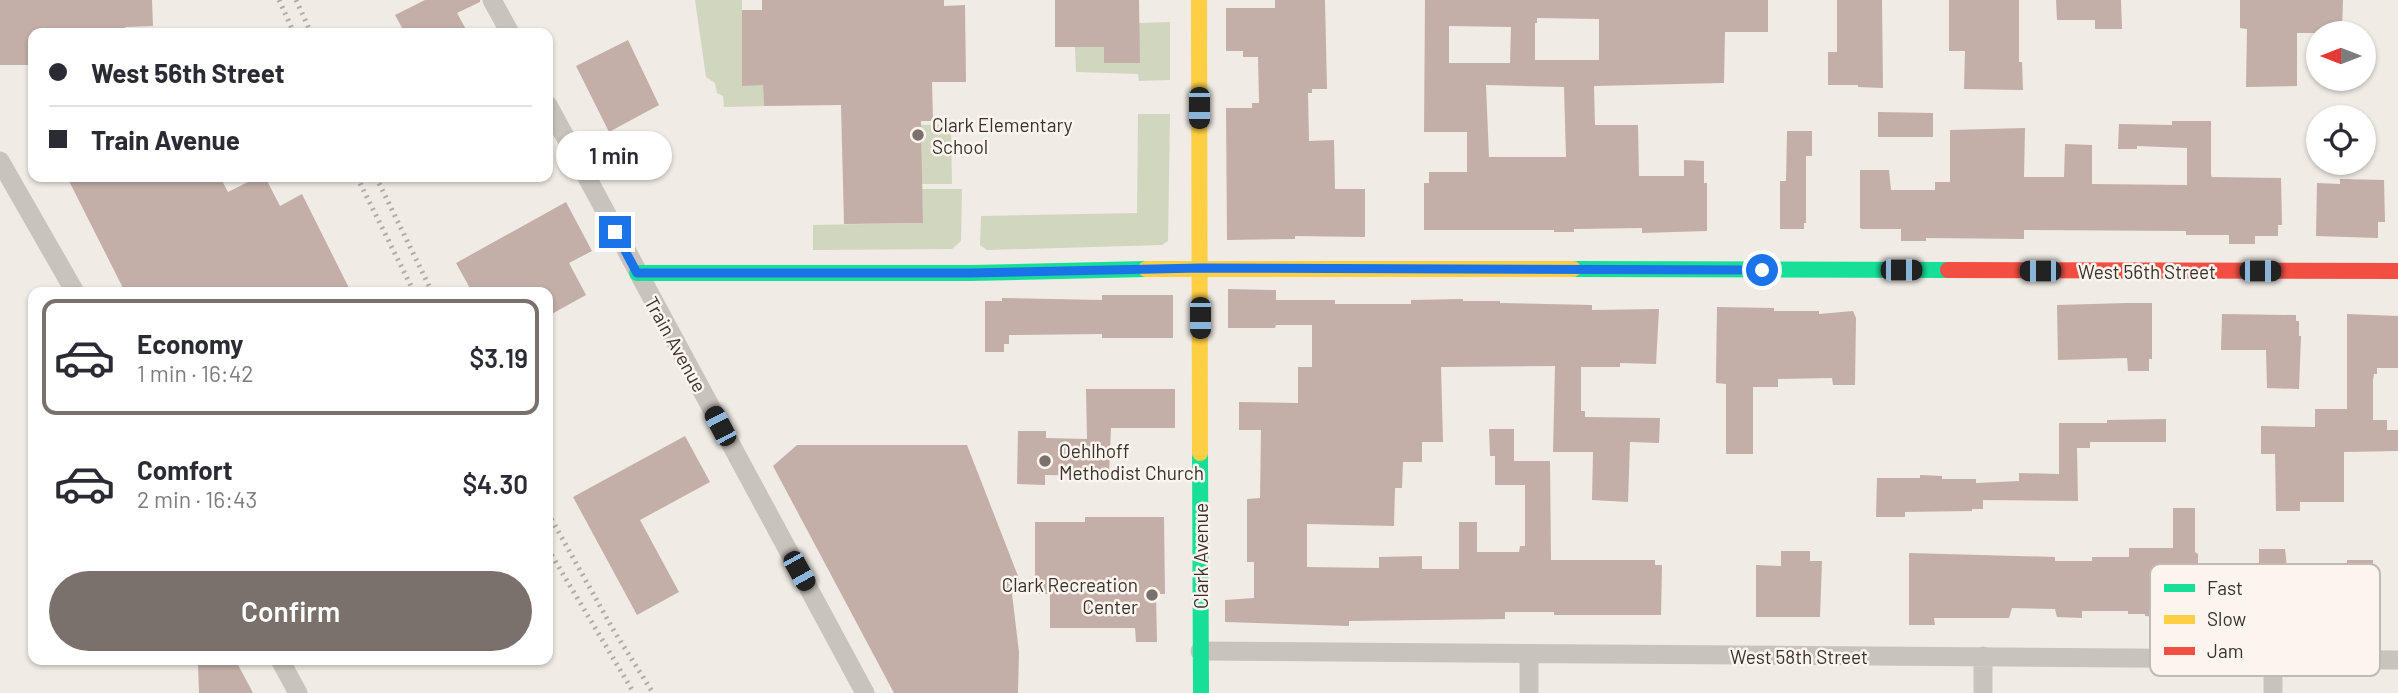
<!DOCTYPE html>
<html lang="en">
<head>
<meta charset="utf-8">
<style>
	:root { --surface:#fff; --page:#f2f2f3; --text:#2b2b33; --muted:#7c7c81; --line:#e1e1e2; --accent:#7a716c }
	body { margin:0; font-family:Barlow,sans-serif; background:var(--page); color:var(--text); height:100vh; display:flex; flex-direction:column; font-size:26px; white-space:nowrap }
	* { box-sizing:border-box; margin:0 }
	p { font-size:23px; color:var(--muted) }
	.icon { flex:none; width:38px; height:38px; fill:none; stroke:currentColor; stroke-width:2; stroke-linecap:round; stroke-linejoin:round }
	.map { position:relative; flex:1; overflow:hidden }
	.sheet { position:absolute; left:28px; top:287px; width:525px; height:378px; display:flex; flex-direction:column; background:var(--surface); border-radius:14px; box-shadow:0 2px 5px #0004 }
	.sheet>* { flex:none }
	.banner { position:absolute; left:28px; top:28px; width:525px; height:154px; border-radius:14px; box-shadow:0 2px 5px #0004; display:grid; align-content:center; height:154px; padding:0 21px; background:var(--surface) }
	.needle { width:46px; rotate:270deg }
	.buttons { position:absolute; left:2306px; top:21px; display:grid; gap:14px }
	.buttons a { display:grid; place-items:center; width:70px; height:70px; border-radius:50%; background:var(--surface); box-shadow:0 2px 5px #0004; font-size:35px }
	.end { position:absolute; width:32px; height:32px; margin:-16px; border:9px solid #1a73e8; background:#fff; box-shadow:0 0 0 4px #fff }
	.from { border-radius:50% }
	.bubble { position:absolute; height:49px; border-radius:24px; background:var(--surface); box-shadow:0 2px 5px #0004; font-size:23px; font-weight:600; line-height:49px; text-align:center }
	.car { position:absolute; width:21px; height:42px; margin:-21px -10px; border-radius:9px; box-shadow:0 0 5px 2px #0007; background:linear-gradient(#222 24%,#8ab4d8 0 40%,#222 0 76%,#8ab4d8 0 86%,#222 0) }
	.banner b { display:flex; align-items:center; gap:24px; height:66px; font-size:26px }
	.banner b+b { border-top:2px solid var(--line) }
	.banner i { width:18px; height:18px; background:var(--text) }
	ul { padding:12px 0 0; list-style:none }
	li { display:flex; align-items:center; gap:21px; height:116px; margin:0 14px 10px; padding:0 7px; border:4px solid transparent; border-radius:14px }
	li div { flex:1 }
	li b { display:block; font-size:26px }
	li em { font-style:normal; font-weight:600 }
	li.current { border-color:var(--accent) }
	li>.icon { width:63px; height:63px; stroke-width:1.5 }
	.button { display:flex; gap:14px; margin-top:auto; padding:14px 21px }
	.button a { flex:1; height:80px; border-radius:42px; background:var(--accent); color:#fff; font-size:28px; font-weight:600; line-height:80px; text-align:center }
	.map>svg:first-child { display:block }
	.green { fill:#d1d6bf }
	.building { fill:#c3afa7; fill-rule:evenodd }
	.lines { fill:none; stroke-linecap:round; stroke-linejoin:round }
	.street { stroke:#c9c3be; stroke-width:19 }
	.fast { stroke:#16e098; stroke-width:16 }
	.slow { stroke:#ffcf43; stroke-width:16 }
	.jam { stroke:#f24e42; stroke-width:16 }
	.rail { stroke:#b1aca8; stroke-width:5; stroke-dasharray:2 5; stroke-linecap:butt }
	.route { stroke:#1a73e8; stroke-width:9 }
	.poi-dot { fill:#7a716c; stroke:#fbf5ee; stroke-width:2.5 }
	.labels { text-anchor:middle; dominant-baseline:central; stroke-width:5; stroke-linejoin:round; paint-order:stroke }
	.poi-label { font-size:19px; fill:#3b302b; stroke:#fbf5ee; text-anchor:start }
	.street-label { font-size:19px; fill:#3b302b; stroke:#fbf5ee }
	.key { fill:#fbf5ee; stroke:#c1bab4; stroke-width:2 }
	.key-label { font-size:19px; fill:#3b302b }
</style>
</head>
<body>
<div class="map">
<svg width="2398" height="693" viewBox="0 0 2398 693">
	<rect width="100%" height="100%" fill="#f0ebe5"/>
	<!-- green -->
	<path class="green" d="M695,0H742V85H763L764,106L724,107L723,96L717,93L715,83L706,77Z
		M1170,22V80L1139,81L1138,74L1076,72L1075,47H1104V63H1139V23Z
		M1138,114H1170L1168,241L1162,245L987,250L980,245L981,216L1137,213Z
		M951,124L952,184H922L921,125Z
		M922,189H962L961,241L952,249L813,250V225L923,223Z"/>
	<!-- building -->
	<path class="building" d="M0,0H152L153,26L125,27V33H33V65H0Z
		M425,0H480V2L457,13L468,33H405L395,15Z
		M762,0H944V6L965,5L966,82H932L933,121H921L923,223L844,224L841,105L764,106L763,85L742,86V10H762Z
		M1055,0H1139L1140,63H1104V47H1055Z
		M1275,0H1325L1327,89H1312V93H1308L1309,141L1334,140L1335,189H1365V237L1295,236V239L1227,240L1226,108H1252V103H1259L1258,57H1243V51H1226V8H1275Z
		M1425,0H1768V32H1725L1724,83L1594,86L1595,125H1638L1639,176H1684V160L1704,161V183H1707V231L1642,233V228L1574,229V232H1554V230H1424V183H1429V172H1467V132H1424ZM1537,18L1599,19V60H1535V23H1537ZM1449,26L1511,27L1510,63H1449ZM1486,85L1564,87L1566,157H1489Z
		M1837,0H1882L1883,88L1858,87V85H1828V52H1837Z
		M1949,0H2019V62H2022L2023,90L1964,89L1965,51H1949Z
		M2056,0H2121L2122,29H2095V20H2057Z
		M2240,0H2343L2342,28H2339V33H2297V86L2246,87L2247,29L2240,28Z
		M628,40L659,105L609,132L576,66Z
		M1878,112L1933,113V137H1878Z
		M2172,121H2211V175L2212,177L2281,178L2282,225H2278V236H2255V244H2229V235H2186V231L2024,230V239L1926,238V241H1901V229H1862L1860,228V170H1889L1891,190H1935V182H1950V130L2025,128L2024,177H2064L2065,144L2092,145V184L2187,185V148L2137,146V149H2118L2119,124L2172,125Z
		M1787,131H1812V156H1806V223H1804V229H1780V181H1786Z
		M67,177H220L228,192L258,177H265L280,206L302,194L351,292H125Z
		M2340,179L2384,180L2385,222H2378V238L2316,236L2317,183L2340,184Z
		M566,202L592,251L569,263L586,295L548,316V292H472L456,263Z
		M1228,289L1276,290V300H1335V304H1411V300L1463,299V301H1500V303L1592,305V310L1659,309L1656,364L1620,363V367H1581V411H1585V417L1660,418L1659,443L1630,442L1628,502L1592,500L1593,452H1553L1555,366L1441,367L1443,442H1422V462H1403L1402,488H1395L1394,526L1307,524V567L1379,568V557L1422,556V569H1459V522H1477V552H1519L1520,546H1525V485H1495V456H1490L1489,429H1514V461H1550L1551,560H1655V565H1662L1661,615H1554V612H1505V619L1349,621V626L1225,622V600L1254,598V562H1247V499L1260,498L1261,430H1239V402L1298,403V367H1312V325H1276L1275,328H1228Z
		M1102,295H1173V338H1102V334L1009,335V344H1004V352H985V301H1002V298L1102,300Z
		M2127,303H2152V359H2149V371H2128L2127,358L2058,360L2057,305Z
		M1717,307L1774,308V311H1819V314L1853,311L1856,318L1855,385H1833L1832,378L1778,379V387H1753V454H1726V384L1716,383V373Z
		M2222,314L2296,315V321H2299V336H2301L2299,389L2267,388L2266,350H2221Z
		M2347,314L2398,316V368H2377V374H2374L2373,380V420H2387V430H2398V451L2344,452V502H2300V511H2276L2275,454H2261V426L2315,427V409H2347Z
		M1086,389H1175V428H1111L1109,476L1045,475V485L1017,484L1018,431H1046V438L1087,439Z
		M2166,419V442H2090V448H2077L2078,501L1983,500V509H1972V511L1905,512V517H1876L1877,478H1920V475L1942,476V479H1976V483L2019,481V473L2059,474V423H2107V420Z
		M685,436L710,482L640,520L679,592L637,615L573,497Z
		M797,445H967L1025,594H1012L1019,652L1018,693H894L773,466Z
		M2173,508H2195V552L2198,554V564H2203V597H2199V619L2145,616V614H2128V611H2082V618L2057,617L2055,609L2012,608L2009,618H1934L1935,625H1909V553L2055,557V561H2092V557H2129V548H2173Z
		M1085,517H1164L1165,594H1156L1157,642H1136L1135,628H1050V594H1035V522H1085Z
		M2259,549H2285L2288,577V596H2285V611H2259Z
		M1781,551H1810V561H1822L1820,617H1756V565L1781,566Z
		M2347,560H2373V619H2346Z
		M236,661L253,693H199L198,664Z"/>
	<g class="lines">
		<!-- street -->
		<path class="street" d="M492,0L510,33
			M548,105L865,693
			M0,161L75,292
			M1200,651L2398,660
			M1529,654V693
			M280,660L298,693
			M1983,693V656
			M2273,693V660"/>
		<!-- fast -->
		<path class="fast" d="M1573,269L1948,270
			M637,273H971L1146,269
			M1200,453L1201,693"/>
		<!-- slow -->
		<path class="slow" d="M1199,0L1200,453
			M1146,269H1573"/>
		<!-- jam -->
		<path class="jam" d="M1948,270L2398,271"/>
		<!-- rail -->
		<path class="rail" d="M279,0L294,33
			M296,0L311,33
			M357,177L414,292
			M376,177L432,292
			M548,513L614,631L653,693
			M548,549L634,693"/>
	</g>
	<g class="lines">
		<!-- route -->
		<path class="route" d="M615,232L637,273H971L1200,268L1762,270"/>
	</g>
	<!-- markers -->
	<g class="poi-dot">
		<circle cx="918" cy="135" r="7"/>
		<circle cx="1045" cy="461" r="7"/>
		<circle cx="1152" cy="595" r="7"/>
	</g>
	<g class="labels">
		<!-- poi labels -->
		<g class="poi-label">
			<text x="932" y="124">Clark Elementary<tspan x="932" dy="22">School</tspan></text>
			<text x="1059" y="450">Oehlhoff<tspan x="1059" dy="22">Methodist Church</tspan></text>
			<text x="1138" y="584" text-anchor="end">Clark Recreation<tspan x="1138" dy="22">Center</tspan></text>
		</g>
		<!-- street labels -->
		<g class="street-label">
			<text x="2147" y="271">West 56th Street</text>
			<text transform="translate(676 344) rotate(61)">Train Avenue</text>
			<text transform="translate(1200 556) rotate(-90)">Clark Avenue</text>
			<text x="1799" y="656">West 58th Street</text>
		</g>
	</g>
	<!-- legend -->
	<rect x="2150" y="564" width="230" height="112" rx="10" class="key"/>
	<rect x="2164" y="584" width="31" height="8" fill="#16e098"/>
	<rect x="2164" y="615" width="31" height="9" fill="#ffcf43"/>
	<rect x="2164" y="647" width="31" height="8" fill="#f24e42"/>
	<g class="key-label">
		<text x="2207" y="595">Fast</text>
		<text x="2207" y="626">Slow</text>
		<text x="2207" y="658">Jam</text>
	</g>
</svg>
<div class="buttons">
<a><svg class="needle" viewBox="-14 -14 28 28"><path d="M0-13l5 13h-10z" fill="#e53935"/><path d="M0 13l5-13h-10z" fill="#7c7c81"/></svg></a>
<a><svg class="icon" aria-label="locate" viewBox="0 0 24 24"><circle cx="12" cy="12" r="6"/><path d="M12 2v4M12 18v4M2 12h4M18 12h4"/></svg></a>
</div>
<i class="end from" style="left:1762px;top:270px"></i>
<i class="end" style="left:615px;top:232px"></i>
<div class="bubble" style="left:556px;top:131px;width:116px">1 min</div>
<i class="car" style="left:1199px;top:108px;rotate:180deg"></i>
<i class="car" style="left:1901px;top:270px;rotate:90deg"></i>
<i class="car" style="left:2040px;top:271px;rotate:270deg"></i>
<i class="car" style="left:2260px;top:271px;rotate:90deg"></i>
<i class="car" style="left:1200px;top:318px;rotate:180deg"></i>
<i class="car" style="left:720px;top:426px;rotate:332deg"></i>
<i class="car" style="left:799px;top:571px;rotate:151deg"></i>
<div class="banner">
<b><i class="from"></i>West 56th Street</b>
<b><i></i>Train Avenue</b>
</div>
<section class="sheet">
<ul>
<li class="current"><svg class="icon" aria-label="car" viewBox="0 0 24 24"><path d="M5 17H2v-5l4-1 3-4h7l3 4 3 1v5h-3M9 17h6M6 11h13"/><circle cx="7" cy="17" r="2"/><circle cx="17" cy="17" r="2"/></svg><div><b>Economy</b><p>1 min · 16:42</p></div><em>$3.19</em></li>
<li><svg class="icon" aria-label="car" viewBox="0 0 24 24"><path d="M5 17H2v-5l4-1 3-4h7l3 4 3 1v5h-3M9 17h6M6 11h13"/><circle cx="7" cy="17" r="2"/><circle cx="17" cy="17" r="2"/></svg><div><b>Comfort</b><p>2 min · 16:43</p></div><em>$4.30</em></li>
</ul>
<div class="button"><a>Confirm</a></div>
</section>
</div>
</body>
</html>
